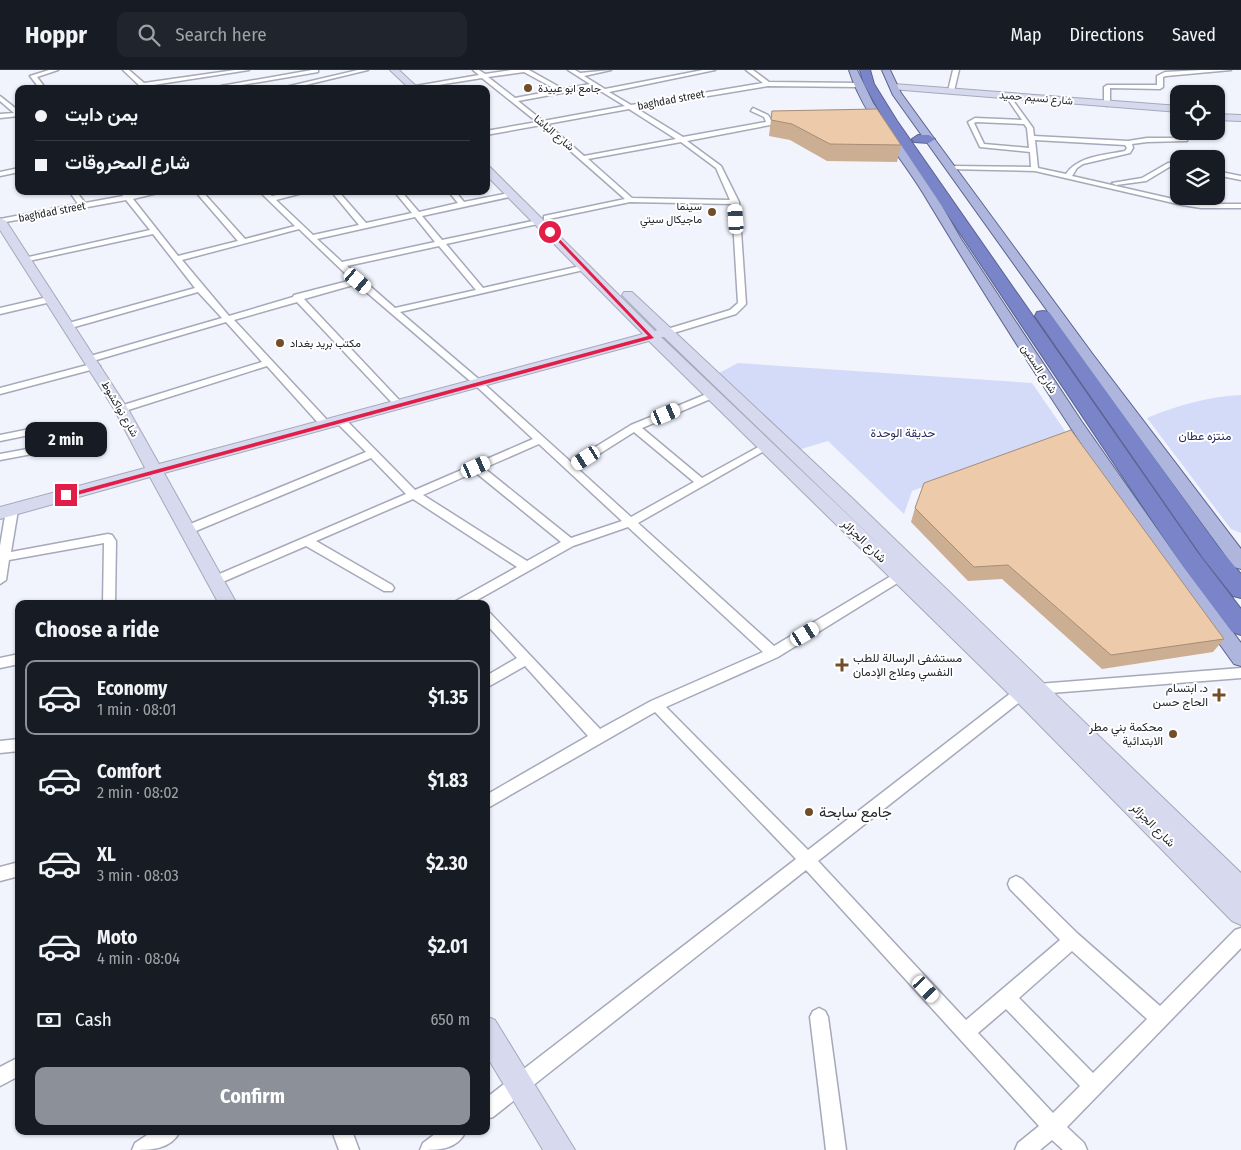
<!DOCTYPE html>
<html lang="en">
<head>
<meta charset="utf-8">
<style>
	:root { --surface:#171b24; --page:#20242c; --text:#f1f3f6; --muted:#9ea1a6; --line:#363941; --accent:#8c9099 }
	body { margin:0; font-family:"Fira Sans Condensed",Vazirmatn,sans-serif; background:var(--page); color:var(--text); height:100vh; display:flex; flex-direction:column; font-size:19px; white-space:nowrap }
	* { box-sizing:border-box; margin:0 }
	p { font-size:16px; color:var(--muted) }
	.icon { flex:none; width:28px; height:28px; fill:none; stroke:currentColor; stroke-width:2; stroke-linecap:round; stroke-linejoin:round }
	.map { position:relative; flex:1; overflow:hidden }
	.sheet { position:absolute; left:15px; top:530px; width:475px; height:535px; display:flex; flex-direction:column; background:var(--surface); border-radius:10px; box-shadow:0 1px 4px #0004 }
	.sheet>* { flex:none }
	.banner { position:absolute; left:15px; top:15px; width:475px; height:110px; border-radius:10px; box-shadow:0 1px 4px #0004; display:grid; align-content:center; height:110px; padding:0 20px; background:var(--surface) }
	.buttons { position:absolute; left:1170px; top:15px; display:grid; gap:10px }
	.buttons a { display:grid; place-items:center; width:55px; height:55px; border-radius:10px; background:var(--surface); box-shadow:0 1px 4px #0004; font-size:25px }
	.end { position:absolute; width:22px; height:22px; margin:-11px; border:6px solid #e11d48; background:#fff; box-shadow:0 0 0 2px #fff }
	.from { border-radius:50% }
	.bubble { position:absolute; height:35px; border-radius:10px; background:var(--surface); box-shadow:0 1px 4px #0004; font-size:16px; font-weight:700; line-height:35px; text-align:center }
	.car { position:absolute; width:15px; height:30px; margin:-15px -8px; border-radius:6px; box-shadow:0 0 4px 1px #0007; background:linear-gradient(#fff 24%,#345 0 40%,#fff 0 76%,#345 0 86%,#fff 0) }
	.banner b { display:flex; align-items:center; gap:18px; height:48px; font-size:19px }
	.banner b+b { border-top:1px solid var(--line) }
	.banner i { width:12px; height:12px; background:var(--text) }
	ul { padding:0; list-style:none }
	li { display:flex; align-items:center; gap:15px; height:75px; margin:0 10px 8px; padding:0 10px; border:2px solid transparent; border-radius:10px }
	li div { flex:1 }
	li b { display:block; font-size:19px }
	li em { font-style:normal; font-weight:700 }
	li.selected { border-color:var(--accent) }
	li>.icon { width:45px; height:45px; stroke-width:1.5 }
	h2 { padding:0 20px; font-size:22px; line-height:60px }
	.pay { display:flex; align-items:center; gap:12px; height:55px; padding:0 20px; font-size:19px }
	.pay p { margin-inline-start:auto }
	.cta { display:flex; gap:10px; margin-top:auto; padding:10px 20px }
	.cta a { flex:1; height:58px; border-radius:10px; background:var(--accent); color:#fff; font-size:20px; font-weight:700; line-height:58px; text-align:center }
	header { display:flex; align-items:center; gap:30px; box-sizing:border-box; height:70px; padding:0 25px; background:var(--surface); border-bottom:1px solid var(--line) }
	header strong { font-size:24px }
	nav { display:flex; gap:28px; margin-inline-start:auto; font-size:18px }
	.search { width:350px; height:45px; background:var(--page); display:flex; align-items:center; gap:12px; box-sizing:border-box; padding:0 18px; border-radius:10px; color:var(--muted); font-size:19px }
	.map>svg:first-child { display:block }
	.green { fill:#d4dbf9 }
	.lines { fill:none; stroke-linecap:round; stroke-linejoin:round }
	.street-casing { stroke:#a5a9b9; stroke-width:3 }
	.secondary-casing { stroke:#a5a9b9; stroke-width:2 }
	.primary-casing { stroke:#5b6491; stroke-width:2 }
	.highway-casing { stroke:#5b6491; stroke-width:2 }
	.street { fill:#fff; fill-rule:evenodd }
	.secondary { fill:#d7daee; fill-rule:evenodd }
	.primary { fill:#afb6de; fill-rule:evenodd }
	.highway { fill:#7985c8; fill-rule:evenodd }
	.wall { fill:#ccae92 }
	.building { fill:#edcaaa; stroke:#a68d77 }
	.route { fill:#e11d48 }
	.poi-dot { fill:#724e28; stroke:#fff; stroke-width:2 }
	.labels { text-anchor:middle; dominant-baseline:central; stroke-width:4; stroke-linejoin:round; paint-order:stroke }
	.far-poi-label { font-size:11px; fill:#24262c; stroke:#fff; text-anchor:start }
	.far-street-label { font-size:11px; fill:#24262c; stroke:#fff }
	.park-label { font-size:12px; fill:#252a5c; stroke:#fff }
	.street-label { font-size:12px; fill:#24262c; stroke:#fff }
	.poi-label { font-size:12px; fill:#24262c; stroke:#fff; text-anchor:end }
	.near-poi-label { font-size:15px; fill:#24262c; stroke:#fff; text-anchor:start }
</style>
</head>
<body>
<header>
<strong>Hoppr</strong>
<div class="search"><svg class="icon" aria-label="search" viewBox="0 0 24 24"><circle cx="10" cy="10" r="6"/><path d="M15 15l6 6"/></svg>Search here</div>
<nav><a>Map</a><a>Directions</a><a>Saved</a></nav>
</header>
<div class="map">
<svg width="1241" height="1080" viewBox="0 0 1241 1080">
	<rect width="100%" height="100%" fill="#f1f3fd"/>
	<!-- green -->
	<path class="green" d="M738,293L1032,313L1067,364L912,421L904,444L828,371L798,380L719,303Z
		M1241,325V463L1231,459L1147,348C1179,335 1206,327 1241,325Z"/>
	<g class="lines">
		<defs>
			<path id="street" d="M49,0H58L37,7L46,19H40L30,6Z
				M123,0H129L144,13L235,0H249L147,16L150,19H143Z
				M312,0H318V2L224,18L221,16Z
				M358,0H368L289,19H277Z
				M473,0H479L485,4L512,0H529L563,19L590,14L568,0H575L580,3L611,0L584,6L605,19L703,0H715L609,22L631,35L763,13L746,0H753L769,12L858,13L861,15L858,17L768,16L636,38L683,67L766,52L764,47L751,41L753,38L768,45L772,51L791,53L788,55H770L687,71L721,96L739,132L746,234L736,244L667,265L664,264V260L730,240L738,233L732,134L630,132L544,150V146L625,129L541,55L486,65V61L537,52L482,8L413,19L410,17L479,5ZM524,2L557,20L515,28L488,7ZM594,17L625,36L543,51L518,31ZM629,39L676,69L584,86L547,54ZM681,72L716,98L730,130L632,128L588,89Z
				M953,0H959L954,21L951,23L948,21Z
				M1202,0H1231L1166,6L1163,7V17L1160,19L1110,18V34L1107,36L1104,34V17L1107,15H1157V6L1165,2Z
				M0,26L19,41V46L0,48V44L14,43L0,31Z
				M1012,29L1033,58L1034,66L1128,71L1147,68H1181L1180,61H1186L1187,71L1147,72L1132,74L1133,78L1130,83L1083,94L1077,98L1072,106L1182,131L1201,134H1241V138H1201L1182,135L1035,101L948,99V97L950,96L1031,97L1030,82L980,77L968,52L975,48L1022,50L1009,31ZM976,52L1024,54L1027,58L1029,78L984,74L974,53ZM1035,70L1125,75L1127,78L1125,81C1105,85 1078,86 1066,104L1038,98Z
				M1176,42L1179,44V52L1173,44Z
				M1179,92V96H1171L1146,111L1116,115L1112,113L1142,108L1168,93Z
				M19,98V102L0,106V102Z
				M1216,101L1241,106V110L1216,105Z
				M69,121H76L85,133L123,126L120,121H127L130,125L150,121H166L133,129L178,186L238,171L195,121H202L245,169L295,156L259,121H266L272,126L296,121H310L276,130L313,165L359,155L331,121H338L366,153L412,143L394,121H401L419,142L458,133L448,121H455L464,132L514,122V126L422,146L442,170L542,149V153L446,174L483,218L585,195L589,197L588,199L400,242L482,312L571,392L631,355L709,323H715V327L642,358L702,408L762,375H770L771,377L638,453L774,576L896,503L900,502L906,506L904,509L778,587L666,637L808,780L1016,619L1021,618L1026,619L1028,623L1026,627L818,791L966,950L1060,870L1010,819L1008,814L1010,809L1016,806L1022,809L1078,864L1160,936L1235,860L1241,858V878L1067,1057L1084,1073L1087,1080H1063L1052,1070L1040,1080H1015L1018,1073L1039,1056L806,800L493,1047L486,1049V1028L796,789L655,642L486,739V725L588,666L525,596L486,618V606L517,588L486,554V541L490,543L600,659L651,631L763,582L628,457L573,476L470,534H454L456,531L517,497L413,429L316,471L392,515L394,518L392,521H384L306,476L218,514H210L208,511L210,508L406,424L371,388L191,463H183L181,460L183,457L366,382L336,352V348H344L415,420L533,369L476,316L357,214L304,229L402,333V337H396L297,232L234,250L329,352V356H321L267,296L125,341H117V337L262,292L226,252L93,291H87V287L222,248L198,222L71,258H65V254L195,218L153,164L24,192V188L150,160L126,130L0,153V149L78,134ZM415,147L435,172L342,192L317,169ZM299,159L352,210L294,225L293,227L229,246L182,190ZM439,176L476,220L395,238L347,196ZM634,362L694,412L631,447L577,398ZM539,374L622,451L571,468L484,398ZM475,402L561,472L527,491L423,425ZM1072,881L1147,949L1093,1003L1019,928ZM1006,939L1080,1016L1053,1043L978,963Z
				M52,226L56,229L55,231L0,244V238Z
				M95,293L100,296L98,298L0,324V318Z
				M30,359L34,360V364L0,371V365Z
				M76,370L81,373L80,375L0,390V384Z
				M12,436L18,440L11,482L108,464L112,465L116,471L115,534H103L104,473L9,490L6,510L0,514V476L6,440Z
				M19,584V594L0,598V588Z
				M1241,598V608L1038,624L1033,623L1031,619L1033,615L1038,614Z
				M19,669V681L0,683V671Z
				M19,792V806L0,811V797Z
				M819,938L825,941L828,947L846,1080H826L810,947L813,941Z
				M19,987V1006L0,1016V997Z
				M153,1061H180C171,1080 150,1080 132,1080L135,1073Z
				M332,1061H352L359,1080H339Z
				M439,1061H466C457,1080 439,1080 420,1080L423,1073Z"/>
			<path id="secondary" d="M390,0H399L419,19H410Z
				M894,14L1179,36V42L891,19L890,17Z
				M1216,44L1241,45V51L1216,50Z
				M486,96L490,97L655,261L657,260L622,225L624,222H632L852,428L1241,803V855L1232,851L1014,629L649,271L164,403L237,534H219L150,407L0,449V437L145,398L114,339L0,160V148L6,151L128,339L159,394L643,264L486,105ZM661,267H664L889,484Z
				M486,946L495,950L575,1080H543L486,985Z"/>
			<path id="primary" d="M849,0H857L873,33L934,122L961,169L1082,352L1178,489L1241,573V596L1234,594C1123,441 1020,284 923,123C898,82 863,45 849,0Z
				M882,0H890L901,23L933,67L1094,286L1241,479V499L1234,497L1084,292L893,25Z"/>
			<path id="highway" d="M860,0H870L874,14L897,51L1198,483L1241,539V565L1232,562L1182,495L885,51L864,14Z
				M918,65H929L935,69L929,73L914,72L912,69Z
				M1043,241L1049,242L1219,478L1241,504V528L1233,526L1203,488L1035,246L1037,242Z"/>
		</defs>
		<!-- street casing -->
		<use href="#street" class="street-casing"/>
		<!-- secondary casing -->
		<use href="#secondary" class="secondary-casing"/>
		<!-- primary casing -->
		<use href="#primary" class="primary-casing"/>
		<!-- highway casing -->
		<use href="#highway" class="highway-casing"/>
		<!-- street -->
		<use href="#street" class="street"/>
		<!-- secondary -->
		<use href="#secondary" class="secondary"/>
		<!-- primary -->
		<use href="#primary" class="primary"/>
		<!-- highway -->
		<use href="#highway" class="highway"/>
	</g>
	<!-- wall -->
	<path class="wall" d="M772,41L901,75L897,92L827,91L790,70L769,66Z
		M915,438L1224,569L1213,582L1102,599L1002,509L968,511L911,452Z"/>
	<!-- building -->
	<path class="building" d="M877,39L901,75L830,74L792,54L771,50L772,41Z
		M1071,360L1224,569L1111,585L1008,495L974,497L915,438L924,413Z"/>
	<!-- route -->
	<path class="route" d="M548,161H552L654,268L66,428L63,425L648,266Z"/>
	<!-- markers -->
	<g class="poi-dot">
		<circle cx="528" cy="18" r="5"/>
		<circle cx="712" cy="142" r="5"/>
		<circle cx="280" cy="273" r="5"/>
		<path d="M839.5 587.5h5v5h5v5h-5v5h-5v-5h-5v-5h5z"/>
		<path d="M1216.5 617.5h5v5h5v5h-5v5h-5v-5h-5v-5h5z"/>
		<circle cx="1173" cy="664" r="5"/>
		<circle cx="809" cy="742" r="5"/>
	</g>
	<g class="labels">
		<!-- far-poi labels -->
		<g class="far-poi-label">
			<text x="538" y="18">جامع ابو عبيدة</text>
			<text x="702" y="136" text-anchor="end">سينما<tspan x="702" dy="13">ماجيكال سيتي</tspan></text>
			<text x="290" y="273">مكتب بريد بغداد</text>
		</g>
		<!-- far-street labels -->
		<g class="far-street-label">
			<text transform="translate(1036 28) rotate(5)">شارع نسيم حميد</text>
			<text transform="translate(671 30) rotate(-11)">baghdad street</text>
			<text transform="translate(554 63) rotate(40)">شارع الباشا</text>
			<text transform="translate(52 142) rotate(-11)">baghdad street</text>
			<text transform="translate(1039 299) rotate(57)">شارع الستين</text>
			<text transform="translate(120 339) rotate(60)">شارع نواكشوط</text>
		</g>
		<!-- park labels -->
		<g class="park-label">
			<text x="903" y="363">حديقة الوحدة</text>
			<text x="1205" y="366">منتزه عطان</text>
		</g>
		<!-- street labels -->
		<g class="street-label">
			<text transform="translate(864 471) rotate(44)">شارع الجزائر</text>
			<text transform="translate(1153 755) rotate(45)">شارع الجزائر</text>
		</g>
		<!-- poi labels -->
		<g class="poi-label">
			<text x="853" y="588" text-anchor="start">مستشفى الرسالة للطب<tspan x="853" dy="14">النفسي وعلاج الإدمان</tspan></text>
			<text x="1208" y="618">د. ابتسام<tspan x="1208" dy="14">الحاج حسن</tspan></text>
			<text x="1163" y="657">محكمة بني مطر<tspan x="1163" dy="14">الابتدائية</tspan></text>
		</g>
		<!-- near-poi labels -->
		<g class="near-poi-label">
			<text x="819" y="742">جامع سابحة</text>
		</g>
	</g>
</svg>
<div class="buttons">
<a><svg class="icon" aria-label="locate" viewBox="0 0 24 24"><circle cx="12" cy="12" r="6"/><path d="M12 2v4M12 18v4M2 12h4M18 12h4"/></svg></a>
<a><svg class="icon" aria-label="layers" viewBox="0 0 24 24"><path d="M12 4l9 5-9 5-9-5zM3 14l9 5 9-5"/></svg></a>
</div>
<i class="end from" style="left:550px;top:162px"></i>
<i class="end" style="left:66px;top:425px"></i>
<div class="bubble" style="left:25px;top:352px;width:82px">2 min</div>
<i class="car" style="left:736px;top:149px;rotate:356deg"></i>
<i class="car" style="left:358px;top:211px;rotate:130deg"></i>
<i class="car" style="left:666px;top:344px;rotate:67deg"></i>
<i class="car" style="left:586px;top:388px;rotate:238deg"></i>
<i class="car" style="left:476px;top:397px;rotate:66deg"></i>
<i class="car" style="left:805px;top:564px;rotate:59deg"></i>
<i class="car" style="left:926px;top:919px;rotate:137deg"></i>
<div class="banner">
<b><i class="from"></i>يمن دايت</b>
<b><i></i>شارع المحروقات</b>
</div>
<section class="sheet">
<h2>Choose a ride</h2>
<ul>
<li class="selected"><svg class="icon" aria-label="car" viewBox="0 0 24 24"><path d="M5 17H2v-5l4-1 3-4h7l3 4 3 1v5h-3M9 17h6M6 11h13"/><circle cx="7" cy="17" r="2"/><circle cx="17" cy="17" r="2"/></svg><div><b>Economy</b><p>1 min · 08:01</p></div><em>$1.35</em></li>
<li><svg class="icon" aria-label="car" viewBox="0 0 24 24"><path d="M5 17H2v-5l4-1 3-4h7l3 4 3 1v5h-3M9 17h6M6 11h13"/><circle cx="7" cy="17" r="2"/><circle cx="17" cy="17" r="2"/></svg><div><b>Comfort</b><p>2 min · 08:02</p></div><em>$1.83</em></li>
<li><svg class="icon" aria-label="car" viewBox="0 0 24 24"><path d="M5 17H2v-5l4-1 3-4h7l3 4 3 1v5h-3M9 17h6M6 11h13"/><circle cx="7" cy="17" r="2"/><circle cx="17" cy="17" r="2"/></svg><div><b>XL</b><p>3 min · 08:03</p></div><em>$2.30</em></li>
<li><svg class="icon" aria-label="car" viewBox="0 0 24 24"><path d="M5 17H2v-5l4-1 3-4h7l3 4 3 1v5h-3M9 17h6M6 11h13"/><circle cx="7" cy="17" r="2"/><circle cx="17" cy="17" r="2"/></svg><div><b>Moto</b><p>4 min · 08:04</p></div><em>$2.01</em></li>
</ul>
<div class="pay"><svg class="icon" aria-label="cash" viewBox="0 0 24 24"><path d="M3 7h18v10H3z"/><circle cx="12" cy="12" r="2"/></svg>Cash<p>650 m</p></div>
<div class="cta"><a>Confirm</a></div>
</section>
</div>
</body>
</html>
